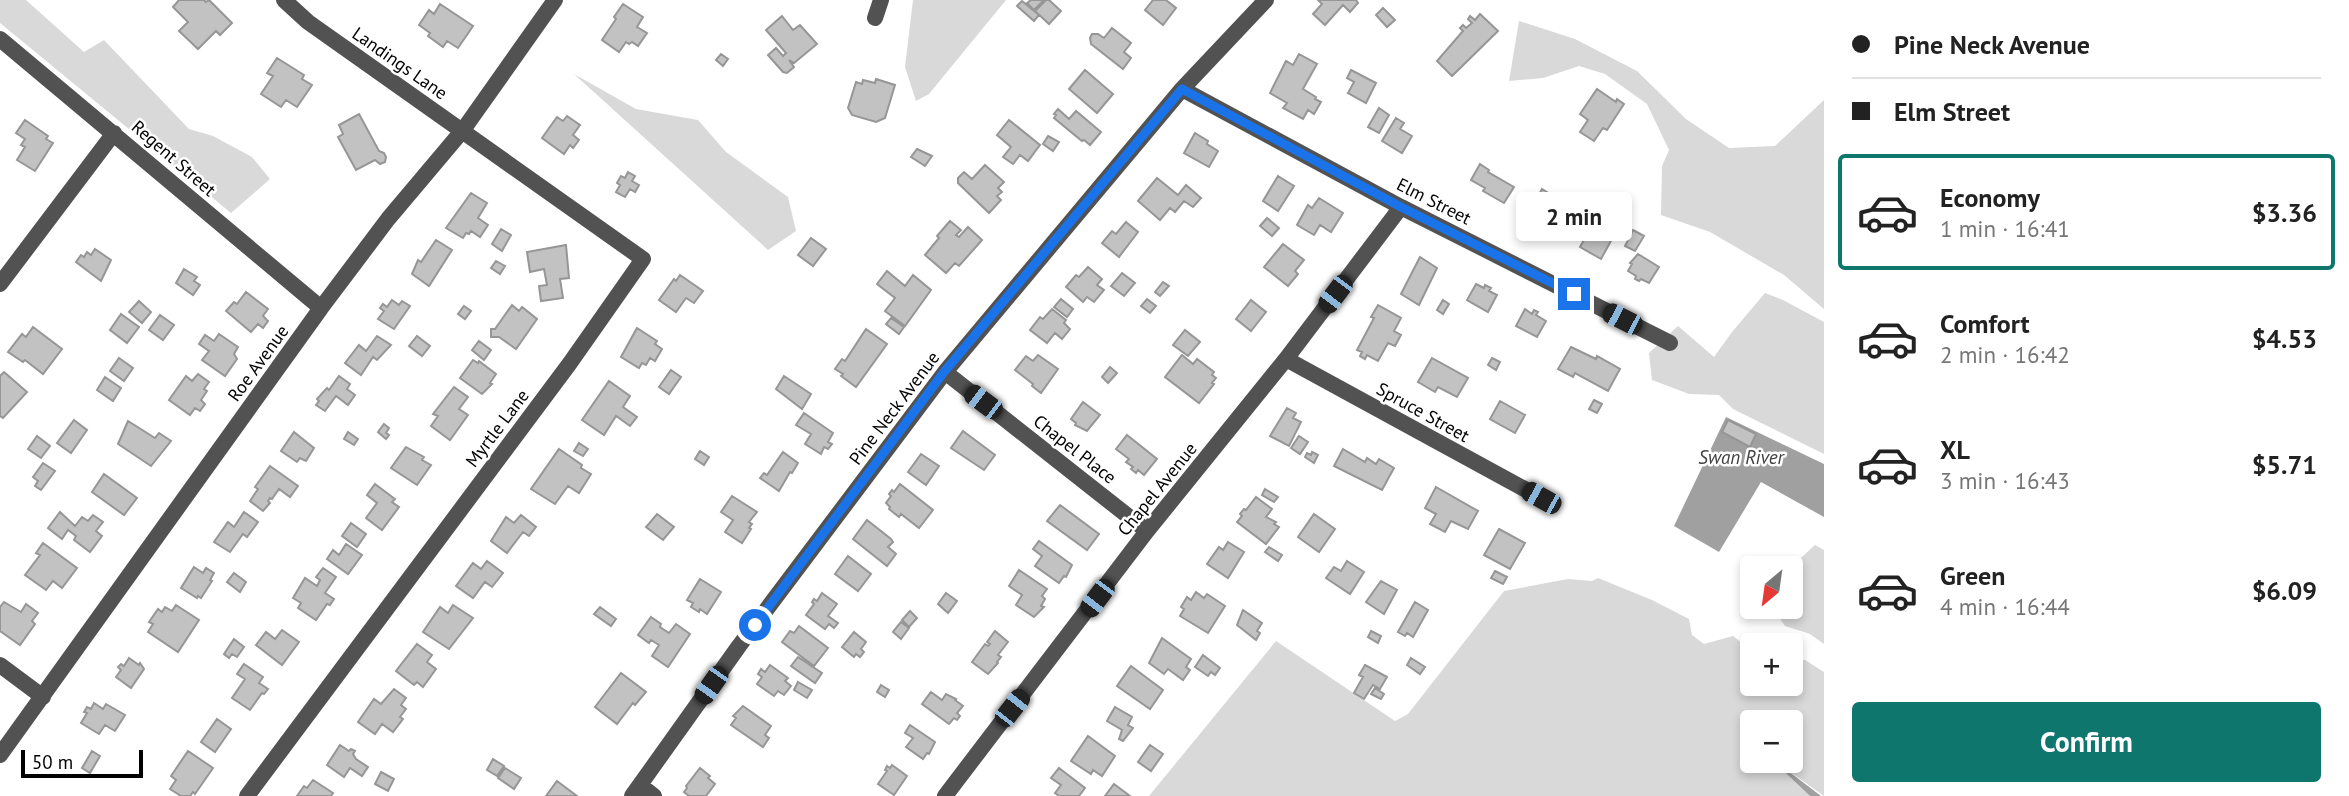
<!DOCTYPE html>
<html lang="en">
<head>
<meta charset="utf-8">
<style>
	:root { --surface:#fff; --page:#f2f2f2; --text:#222; --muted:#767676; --line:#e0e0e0; --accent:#0f766e }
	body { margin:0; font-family:"PT Sans",sans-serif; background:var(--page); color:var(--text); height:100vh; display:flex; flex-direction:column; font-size:26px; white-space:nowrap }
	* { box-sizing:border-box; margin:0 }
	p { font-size:23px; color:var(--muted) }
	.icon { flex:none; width:38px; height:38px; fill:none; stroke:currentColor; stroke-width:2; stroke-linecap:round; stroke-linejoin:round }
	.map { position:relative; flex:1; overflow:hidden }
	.details { display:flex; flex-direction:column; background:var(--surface); width:525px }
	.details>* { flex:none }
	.banner { display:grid; align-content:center; height:154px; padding:0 28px; background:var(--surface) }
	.needle { width:46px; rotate:209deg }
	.fabs { position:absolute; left:1740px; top:556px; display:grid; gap:14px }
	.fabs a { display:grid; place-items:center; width:63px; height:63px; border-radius:7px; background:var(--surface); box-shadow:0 4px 10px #0003; font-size:35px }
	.scale { position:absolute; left:21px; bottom:18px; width:122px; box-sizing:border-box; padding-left:7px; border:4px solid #000; border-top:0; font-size:19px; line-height:24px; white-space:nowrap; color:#000; -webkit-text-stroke:5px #fff; paint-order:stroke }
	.end { position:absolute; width:32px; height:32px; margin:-16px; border:9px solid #1a73e8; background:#fff; box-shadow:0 0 0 4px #fff }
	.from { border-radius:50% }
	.bubble { position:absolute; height:49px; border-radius:7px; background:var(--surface); box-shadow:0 4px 10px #0003; font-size:23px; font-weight:600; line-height:49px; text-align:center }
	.car { position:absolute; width:21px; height:42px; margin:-21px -10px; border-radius:9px; box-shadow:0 0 5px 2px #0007; background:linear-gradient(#222 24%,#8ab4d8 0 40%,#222 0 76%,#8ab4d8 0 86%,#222 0) }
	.banner b { display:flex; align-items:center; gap:24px; height:66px; font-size:26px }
	.banner b+b { border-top:2px solid var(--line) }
	.banner i { width:18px; height:18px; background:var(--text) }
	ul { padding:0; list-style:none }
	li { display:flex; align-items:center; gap:21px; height:116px; margin:0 14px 10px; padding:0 14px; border:4px solid transparent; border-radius:7px }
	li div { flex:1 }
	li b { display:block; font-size:26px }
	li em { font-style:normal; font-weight:600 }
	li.on { border-color:var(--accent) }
	li>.icon { width:63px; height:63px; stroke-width:1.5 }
	.primary-button { display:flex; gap:14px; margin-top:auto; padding:14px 28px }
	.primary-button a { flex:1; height:80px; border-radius:7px; background:var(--accent); color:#fff; font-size:28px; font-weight:600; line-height:80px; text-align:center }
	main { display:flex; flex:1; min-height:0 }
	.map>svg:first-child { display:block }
	.green { fill:#d9d9d9 }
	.water { fill:#a0a0a0 }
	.building { fill:#c2c2c2; stroke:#969696; stroke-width:2 }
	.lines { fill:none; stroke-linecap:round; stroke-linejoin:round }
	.minor { stroke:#525252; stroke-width:16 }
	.route { stroke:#1a73e8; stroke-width:9 }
	.labels { text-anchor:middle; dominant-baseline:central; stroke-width:5; stroke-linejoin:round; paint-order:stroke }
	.street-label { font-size:18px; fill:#000; stroke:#fff }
	.water-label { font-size:19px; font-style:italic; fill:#414141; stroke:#fff }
</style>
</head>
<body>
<main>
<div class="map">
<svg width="1824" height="796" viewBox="0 0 1824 796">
	<rect width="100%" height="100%" fill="#fff"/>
	<!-- green -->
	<path class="green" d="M0,0H26L84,52L104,40L189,129L213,136L252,157L270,179L231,213L0,23Z
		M913,0H1006L929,94L916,101L905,67Z
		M1519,21L1575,39L1637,71L1686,119L1729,148L1775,146L1824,100V309L1784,275L1710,232L1661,215L1662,166L1669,150L1647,104L1605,74L1579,66L1543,78L1509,81Z
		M574,74L636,109L698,120L726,152L788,197L796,231L768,250Z
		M1765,293L1783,300L1824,322V454L1733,409L1719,395L1689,394L1652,380L1649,353L1678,326L1714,357L1732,332Z
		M1815,545L1824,550V644L1810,634L1785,626L1772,608L1790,607L1789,569Z
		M1598,578L1652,600L1689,619L1692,635L1704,644L1733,636L1752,651V684H1790V659L1805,660L1824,672V796L1775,761H1790V723H1752V761H1773L1810,796H1149L1276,641L1395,721L1408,714L1504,591L1568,579L1592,581Z"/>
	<!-- water -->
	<path class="water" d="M1726,417L1824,464V517L1761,482L1719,552L1674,526Z
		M1773,761H1775L1821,796H1810Z"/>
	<!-- building -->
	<path class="building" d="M179,0H204L206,2L209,0L232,23L220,35L216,31L198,49L179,31L188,22L173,7Z
		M1031,0H1044L1034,10L1027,3Z
		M1046,0H1049L1061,11L1049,24L1035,11Z
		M1153,0H1166L1176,8L1163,25L1145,10Z
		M1318,0H1356L1358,3L1350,12L1343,5L1325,25L1313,14L1322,4Z
		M1022,1L1039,15L1034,21L1017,6Z
		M440,4L473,26L458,48L447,41L443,47L428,36L430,33L419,25L429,10L434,14Z
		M623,4L643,17L637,27L647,33L638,46L632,42L629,44L626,42L619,52L602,40L616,19L614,17Z
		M1383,8L1395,20L1387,27L1376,15Z
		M1480,14L1498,31L1452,76L1437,61L1463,31L1460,28L1463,25L1466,28L1472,23L1468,19L1470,16L1475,20Z
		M782,16L793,30L800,25L817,44L794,63L789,60L794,67L787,73L783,72L768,55L776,48L783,56L786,53L766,30Z
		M1112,28L1131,43L1124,52L1131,58L1123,69L1091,44L1090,38L1092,34H1098L1104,38Z
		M721,54L728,59L723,66L716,60Z
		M1299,54L1317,64L1303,89L1316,97L1315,99L1321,102L1314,114L1308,110L1303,119L1283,108L1287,103L1270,93L1286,61L1293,65Z
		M277,58L304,75L302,79L312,85L297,107L286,100L281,107L261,94L273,76L267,73Z
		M1085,70L1113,94L1097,113L1069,89Z
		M1351,70L1376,83L1366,103L1348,93L1354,82L1347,78Z
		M876,79L895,85L885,118L876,122L852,115L848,108L856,82L862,84L863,80L875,83Z
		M1597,89L1616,102L1617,99L1624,104L1607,130L1603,128L1594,141L1580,132L1588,120L1580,114Z
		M1379,108L1389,115L1379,133L1368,127Z
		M1058,109L1069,119L1076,111L1101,132L1090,145L1084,140L1082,141L1054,118L1056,115L1054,114Z
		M359,114L379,151L384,153L386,157L385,162L380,164L375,160L356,170L338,137L343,134L339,125Z
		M567,116L580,125L573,135L579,140L573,148L570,145L564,154L542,138L557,117L563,121Z
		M1396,118L1404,123L1400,129L1412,136L1402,153L1382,141Z
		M25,120L48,136L46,139L53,143L35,171L17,160L25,147L21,145L25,139L16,133Z
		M1009,120L1040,145L1028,161L1020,155L1013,164L1003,157L1011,147L997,135Z
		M1195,133L1208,141L1207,144L1218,151L1209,167L1184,153Z
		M1048,136L1059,142L1053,151L1043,144Z
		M917,149L932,156L925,166L911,157Z
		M1480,164L1489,170L1488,172L1514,187L1504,203L1483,191L1485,188L1471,180Z
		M985,165L1004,182L998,188L1002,192L997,196L1001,200L989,213L958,183V178L964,172L972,179Z
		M628,172L635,176L632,181L639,185L635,192L630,189L625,197L616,192L620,185L617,183L621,176L625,178Z
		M1278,176L1294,186L1278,211L1263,201Z
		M1157,178L1178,195L1186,185L1201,198L1193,207L1184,201L1175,212L1170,208L1160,220L1138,201Z
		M1542,189L1552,195V198L1559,197L1560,202L1555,203L1566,208L1554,230L1529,213Z
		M471,193L487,203L478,218L488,225L480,237L471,231L469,234L466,233L463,238L446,228Z
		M1319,198L1343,213L1331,232L1320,225L1314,235L1297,225L1308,205L1312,208Z
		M1267,218L1279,228L1272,236L1260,226Z
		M1596,219L1604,223L1606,220L1612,223L1610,226L1617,230L1601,259L1580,247Z
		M950,221L961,230L956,235L959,237L968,227L982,240L959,266L955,263L946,273L925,255L939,238L937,236Z
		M1126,222L1138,232L1119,257L1102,243L1112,231L1116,234Z
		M501,229L511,235L502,251L492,244Z
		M1633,230L1644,236L1635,251L1625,246Z
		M811,238L826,249L813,266L798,255Z
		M436,240L452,250L429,286L412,274L418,260L421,262Z
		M1283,244L1304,260L1295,271L1298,274L1288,286L1264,267Z
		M566,245L569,278L560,279L563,298L541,301L539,286L547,285L544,269L530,272L527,252Z
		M95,249L111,260L101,281L76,262L81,255L84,257L87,252L91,255Z
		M1638,254L1659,267L1649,283L1641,279L1639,281L1635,279L1636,276L1628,271L1632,264L1630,263Z
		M1420,257L1437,268L1419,305L1401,294Z
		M496,261L505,266L500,274L491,268Z
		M1088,267L1102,279L1097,285L1104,290L1094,302L1087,297L1083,302L1066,287L1076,275L1079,277Z
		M184,269L197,277L194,281L200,285L193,295L176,283Z
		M887,271L905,286L913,275L931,290L905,326L885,311L895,298L877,284Z
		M1122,273L1135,283L1124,296L1111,286Z
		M680,275L703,291L694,303L686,298L676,312L659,300L674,279L676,281Z
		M1163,282L1169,286L1160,296L1155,292Z
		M1476,284L1484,288L1485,285L1491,288L1489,291L1497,295L1488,312L1467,300Z
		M246,292L268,309L263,316L268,321L263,328L258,324L251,332L226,311L234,302L237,304Z
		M1061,299L1073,309L1067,317L1054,307Z
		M1147,299L1156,306L1150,313L1141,306Z
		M392,300L399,305L402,301L410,306L394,329L378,319L384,311L380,308L383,304L387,307Z
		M1251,300L1266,312L1251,331L1236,319Z
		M1443,300L1449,304L1443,314L1437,310Z
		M139,301L151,312L142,323L129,312Z
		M512,305L519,311L522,307L537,319L516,349L499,337H491V329H495Z
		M1378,305L1401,318L1394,331L1401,335L1395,346L1388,343L1378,361L1367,355L1365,359L1360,356L1362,352L1357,350L1374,318L1371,317Z
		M464,306L471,311L465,319L458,314Z
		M1052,309L1066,320L1064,323L1070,329L1062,339L1055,333L1047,343L1030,330L1040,317L1043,319Z
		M1525,309L1532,314L1534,310L1538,312L1536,315L1546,321L1537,337L1516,326Z
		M121,314L139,327L127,343L110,330Z
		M160,315L174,325L163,340L149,330Z
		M891,318L904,327L899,334L886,324Z
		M33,327L62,349L43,374L25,360L23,362L8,352L22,334L26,337Z
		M637,328L657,341L655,344L662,349L655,361L650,358L646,365L642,363L639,368L621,357Z
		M866,329L887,344L856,387L841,376L843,374L835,369L842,359L845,361Z
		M1185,330L1200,342L1188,356L1173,345Z
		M219,334L238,347L234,354L237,359L225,376L202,360L209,351L199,344L205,335L214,341Z
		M377,336L391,345L377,360L373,357L361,375L345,363L359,345L366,351Z
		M417,336L430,346L422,356L409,346Z
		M479,341L491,350L484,360L472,350Z
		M1571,347L1596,359L1597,356L1620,369L1608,391L1575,373L1573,377L1558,369Z
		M1038,355L1058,369L1041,393L1032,386L1033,384L1015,370L1026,356L1033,361Z
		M1182,355L1193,364L1197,359L1214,372L1212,375L1216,378L1212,383L1214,384L1199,403L1165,377Z
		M119,358L133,368L124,381L110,371Z
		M1432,358L1468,378L1457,397L1438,387L1435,392L1418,382Z
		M1492,358L1500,362L1496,370L1488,365Z
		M473,360L478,363L479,361L496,374L490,383L492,384L482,394L460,378Z
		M1110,367L1117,373L1108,383L1102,377Z
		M671,370L681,377L669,394L659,387Z
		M4,372L27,392L3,418L0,416V376Z
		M198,374L209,382L204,389L207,391L201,400L205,404L200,411L195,408L190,415L169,400L186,376L192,381Z
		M339,376L350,384L347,389L355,395L348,405L336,396L325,411L316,405L319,401L317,399L327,388L329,390Z
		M784,376L811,394L802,409L776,389Z
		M105,377L121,388L113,401L97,390Z
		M609,381L630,396L623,407L637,417L630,426L616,416L604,435L582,420Z
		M454,387L468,397L459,409L468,415L450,440L431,426L438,416L433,414Z
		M1594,400L1602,404L1597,413L1589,409Z
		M1500,401L1525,415L1515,433L1490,419Z
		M1083,402L1100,415L1087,431L1075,425L1076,423L1071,419Z
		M1287,408L1296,413L1293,418L1301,422L1289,446L1270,436Z
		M804,413L833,433L828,442L832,444L828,449L824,447L821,454L805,444L811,434L796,425Z
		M74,420L87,430L71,453L57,443Z
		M1728,420L1756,434L1750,447L1722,432Z
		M128,421L155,438L159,433L171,441L151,466L118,444Z
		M384,424L389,428L386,433L389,435L386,439L378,432Z
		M963,431L995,455L984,470L951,448Z
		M294,432L314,448L306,461L300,458L297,462L281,451Z
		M348,432L358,439L354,445L344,439Z
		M1127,435L1157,459L1144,475L1138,470L1136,473L1131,469L1133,467L1126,462L1129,459L1116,449Z
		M37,436L50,446L41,458L28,449Z
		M1299,436L1308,442L1300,454L1291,448Z
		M579,443L588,449L583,456L574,451Z
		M406,447L424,457L422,460L431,465L417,485L391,468Z
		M559,449L582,465L581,468L591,474L579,493L568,486L555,504L531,489Z
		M1343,449L1365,462L1367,458L1376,464L1379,459L1394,468L1382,490L1334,466Z
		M700,451L709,457L704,465L695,459Z
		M783,452L798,463L792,473L790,472L779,491L760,478L764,473L767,475Z
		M1312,452L1318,455L1314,463L1305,457L1307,453L1311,455Z
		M921,454L939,466L926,485L908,472Z
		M43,463L55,471L41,490L35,486L38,481L33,477Z
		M270,466L298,486L290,497L279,489L272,499L270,498L268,501L270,503L263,511L250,501L258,489L255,487Z
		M104,474L137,498L124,515L92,492Z
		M375,484L395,499L392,502L399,507L382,530L366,518L377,503L367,495Z
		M900,484L933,510L919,528L901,514L899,517L889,509L890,507L886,503L891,496L889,494L892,490L894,492Z
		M1436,487L1478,511L1468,529L1451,521L1445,532L1430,524L1436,514L1425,508Z
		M1265,489L1278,497L1274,502L1262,495Z
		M732,496L757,512L749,522L752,524L749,528L751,529L742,543L725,532L733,520L721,512Z
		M1256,497L1272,509L1266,517L1276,522L1274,524L1279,527L1266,544L1237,522L1242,516L1240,514L1244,509L1246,510Z
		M1060,505L1099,534L1087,550L1047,521Z
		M60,512L75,526L82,517L88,521L93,515L103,522L96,531L102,536L90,552L74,540L76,536L68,530L62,539L48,528Z
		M244,512L258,522L247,537L243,534L230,552L214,542L228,522L234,527Z
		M657,514L674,527L663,540L646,527Z
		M1314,514L1335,529L1319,552L1298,537Z
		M521,515L536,527L529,536L523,532L507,553L491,541L506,517L514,523Z
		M867,520L891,539L893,542L888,547L896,554L887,566L853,539Z
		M351,523L366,534L357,547L342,536Z
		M1499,529L1525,543L1510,569L1484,555Z
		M1039,541L1072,565L1066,577L1064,576L1059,583L1035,566L1042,556L1033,549Z
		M1228,542L1244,552L1228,578L1207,564L1219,547L1223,550Z
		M43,543L77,568L62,588L53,581L46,590L25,575L40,555L36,553Z
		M346,544L362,555L348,574L327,559L333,550L339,555Z
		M1269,547L1282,555L1278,561L1265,552Z
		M848,556L871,574L858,591L835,574Z
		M487,561L503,573L492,587L485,582L473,598L456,586L473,563L481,569Z
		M1347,561L1364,572L1350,594L1326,578L1334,567L1341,571Z
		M194,567L203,573L206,568L214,573L210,580L212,581L201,598L198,596L197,598L181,588Z
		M323,568L336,577L325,593L334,599L330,605L327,604L316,620L298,608L301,603L293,598L305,578L317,586L320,580L316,577Z
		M1019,570L1047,589L1042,596L1045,599L1041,606L1044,607L1034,617L1016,605L1022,595L1009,586Z
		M1495,571L1507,577L1503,584L1491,578Z
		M234,573L246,582L240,592L227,582Z
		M700,579L721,592L707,614L700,609L699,612L691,607L693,603L687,600Z
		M1381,581L1397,590L1384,614L1366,602Z
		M1196,592L1204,598L1207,594L1225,606L1208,633L1180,616L1184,609L1181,607L1187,597L1191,600Z
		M822,593L837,604L828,616L838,623L834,628L829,624L825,629L806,615L814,604L812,602L814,599L817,601Z
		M946,593L957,601L948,613L938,604Z
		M4,602L21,612L26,604L38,613L32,621L35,624L20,645L0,631V607Z
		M1415,602L1428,610L1413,637L1407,633L1405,636L1398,632Z
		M176,605L199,620L178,652L148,632L153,624L149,622L158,609L162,612L165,607L172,611Z
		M453,605L473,618L449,649L423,632L440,607L448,613Z
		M600,607L616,619L611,626L594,614Z
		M1243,610L1262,623L1257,631L1260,633L1256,640L1237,625Z
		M910,611L917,618L909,627L902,620Z
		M651,617L661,624L660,627L669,633L676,624L690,634L668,667L652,656L659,645L651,640L649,643L638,635Z
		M901,622L909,628L901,639L893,632Z
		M799,626L828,648L814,666L782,642L790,631L794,633Z
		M282,630L299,642L282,665L256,645L266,632L275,639Z
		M995,631L1008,642L998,655L1001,657L997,662L998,663L988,674L972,662L985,644L988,646L990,644L987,642Z
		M1371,631L1381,636L1378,643L1368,637Z
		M854,632L866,642L861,649L864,652L860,657L856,654L854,657L842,647Z
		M1162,638L1191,659L1186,667L1190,670L1183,680L1168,669L1164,674L1149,663Z
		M234,639L244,647L237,657L232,654L229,658L224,654Z
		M417,644L432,655L427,662L436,669L423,687L417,682L414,685L396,671Z
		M1203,655L1220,668L1215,675L1211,672L1208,676L1195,667Z
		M798,657L822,673L815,683L791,666Z
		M129,658L139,665L140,663L144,669L131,688L116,677L121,670L118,667L121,664L124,666Z
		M1411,658L1425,667L1420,674L1407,665Z
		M244,664L263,677L259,683L268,689L264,694L262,693L250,710L232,698L245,679L237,674Z
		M770,665L788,678L785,681L791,686L784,695L778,691L774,696L757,684L762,677L758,674L761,669L765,672Z
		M1365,665L1387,677L1380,689L1373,685L1364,699L1354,693L1363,677L1359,675Z
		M1131,666L1163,690L1150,709L1117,686Z
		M621,673L646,692L635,705L633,703L617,724L595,707Z
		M798,682L812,690L807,698L794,690Z
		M881,685L889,690L885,697L877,692Z
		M1375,688L1384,694L1381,699L1371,694Z
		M394,689L406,698L401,705L406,709L400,717L403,719L393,732L382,724L375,734L358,722L374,699L381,704Z
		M931,692L942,700L946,694L956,699L955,700L963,706L957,713L960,716L957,720L954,718L949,724L922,704Z
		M94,703L103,709L106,704L125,715L115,731L105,725L99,734L81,723L87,713L84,712L87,707L91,709Z
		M743,706L771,726L765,735L769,738L763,747L731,725L736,718L733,716Z
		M1115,707L1132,717L1128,725L1133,728L1123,741L1119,739L1122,730L1107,721Z
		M217,719L231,729L215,752L201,742Z
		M910,725L935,742L929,754L927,753L923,759L906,747L913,738L905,733Z
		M1088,736L1115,756L1102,776L1093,770L1091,774L1071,761Z
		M340,745L349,751L351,749L355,751L353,754L356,759L368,767L362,776L350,768L344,777L327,765Z
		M1150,745L1163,754L1151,771L1138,762Z
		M92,751L100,756L90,773L82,768Z
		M188,751L213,768L195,794L193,792L190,796H181L170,789L176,780L171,776Z
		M493,759L504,766L497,776L487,770Z
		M892,765L907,776L894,795L878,784L887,771L885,770L887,766L890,768Z
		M505,768L521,778L514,789L498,778Z
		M700,768L710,776L708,778L715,784L706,796H689L684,792L687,788L686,786Z
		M1059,768L1085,788L1079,796H1059L1055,793L1061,785L1051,778Z
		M381,772L394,779L388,791L375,784Z
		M313,780L333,793L331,796H297L304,786L307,788Z
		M557,781L577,796H546Z
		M1114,784L1130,796H1105Z"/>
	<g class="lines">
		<!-- minor -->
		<path class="minor" d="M875,18L881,0
			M0,39L321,308
			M1182,89L1401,207L1670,343
			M0,284L114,133
			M1286,359L1541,498
			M945,372L1147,531
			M0,665L43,697
			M0,755L321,308L388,219L463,130L555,0
			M640,785L654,796
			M247,796L570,363L643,259L308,22L284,0
			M632,796L739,646L945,372L1182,89L1266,0
			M945,796L1147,531L1286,359L1401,207"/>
	</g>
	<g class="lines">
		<!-- route -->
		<path class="route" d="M755,625L944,372L1182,89L1401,207L1574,294"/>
	</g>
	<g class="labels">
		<!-- street labels -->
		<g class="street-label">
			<text transform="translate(400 63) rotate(35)">Landings Lane</text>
			<text transform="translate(174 158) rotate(41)">Regent Street</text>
			<text transform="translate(1434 201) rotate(27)">Elm Street</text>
			<text transform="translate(258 363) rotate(-54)">Roe Avenue</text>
			<text transform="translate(894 408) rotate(-53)">Pine Neck Avenue</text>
			<text transform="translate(1423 412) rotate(29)">Spruce Street</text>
			<text transform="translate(497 428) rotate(-53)">Myrtle Lane</text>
			<text transform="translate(1075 449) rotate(38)">Chapel Place</text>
			<text transform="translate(1157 489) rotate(-51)">Chapel Avenue</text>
		</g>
		<!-- water labels -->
		<g class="water-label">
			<text x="1741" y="457">Swan River</text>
		</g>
	</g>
</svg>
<div class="fabs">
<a><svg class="needle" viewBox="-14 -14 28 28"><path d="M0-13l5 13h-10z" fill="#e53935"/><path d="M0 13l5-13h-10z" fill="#767676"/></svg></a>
<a>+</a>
<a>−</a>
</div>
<div class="scale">50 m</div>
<i class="end from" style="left:755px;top:625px"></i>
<i class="end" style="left:1574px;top:294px"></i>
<div class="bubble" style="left:1516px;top:192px;width:116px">2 min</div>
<i class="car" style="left:1335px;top:294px;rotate:217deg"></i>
<i class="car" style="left:1622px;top:319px;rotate:297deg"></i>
<i class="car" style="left:983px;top:402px;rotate:307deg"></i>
<i class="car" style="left:1541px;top:498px;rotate:299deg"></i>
<i class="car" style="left:1097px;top:598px;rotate:217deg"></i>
<i class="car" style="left:711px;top:685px;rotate:215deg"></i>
<i class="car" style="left:1012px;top:708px;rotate:38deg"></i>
</div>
<section class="details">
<div class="banner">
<b><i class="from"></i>Pine Neck Avenue</b>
<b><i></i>Elm Street</b>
</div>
<ul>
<li class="on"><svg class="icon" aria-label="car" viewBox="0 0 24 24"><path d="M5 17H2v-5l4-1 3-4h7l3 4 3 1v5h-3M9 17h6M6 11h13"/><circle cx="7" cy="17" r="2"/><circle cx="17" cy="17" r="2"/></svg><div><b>Economy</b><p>1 min · 16:41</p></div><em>$3.36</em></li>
<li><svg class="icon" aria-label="car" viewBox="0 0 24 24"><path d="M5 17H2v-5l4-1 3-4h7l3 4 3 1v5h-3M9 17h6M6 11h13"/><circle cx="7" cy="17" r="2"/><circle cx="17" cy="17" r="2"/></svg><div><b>Comfort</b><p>2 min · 16:42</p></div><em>$4.53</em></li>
<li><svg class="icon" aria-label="car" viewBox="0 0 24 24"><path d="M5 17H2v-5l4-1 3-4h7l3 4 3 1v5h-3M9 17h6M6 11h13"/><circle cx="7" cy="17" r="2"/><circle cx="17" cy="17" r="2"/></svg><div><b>XL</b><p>3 min · 16:43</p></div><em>$5.71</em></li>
<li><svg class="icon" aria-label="car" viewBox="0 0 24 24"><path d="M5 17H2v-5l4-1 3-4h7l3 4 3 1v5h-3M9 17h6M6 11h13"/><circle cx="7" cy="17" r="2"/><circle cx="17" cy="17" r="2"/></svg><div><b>Green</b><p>4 min · 16:44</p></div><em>$6.09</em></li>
</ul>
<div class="primary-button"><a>Confirm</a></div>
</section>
</main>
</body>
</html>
